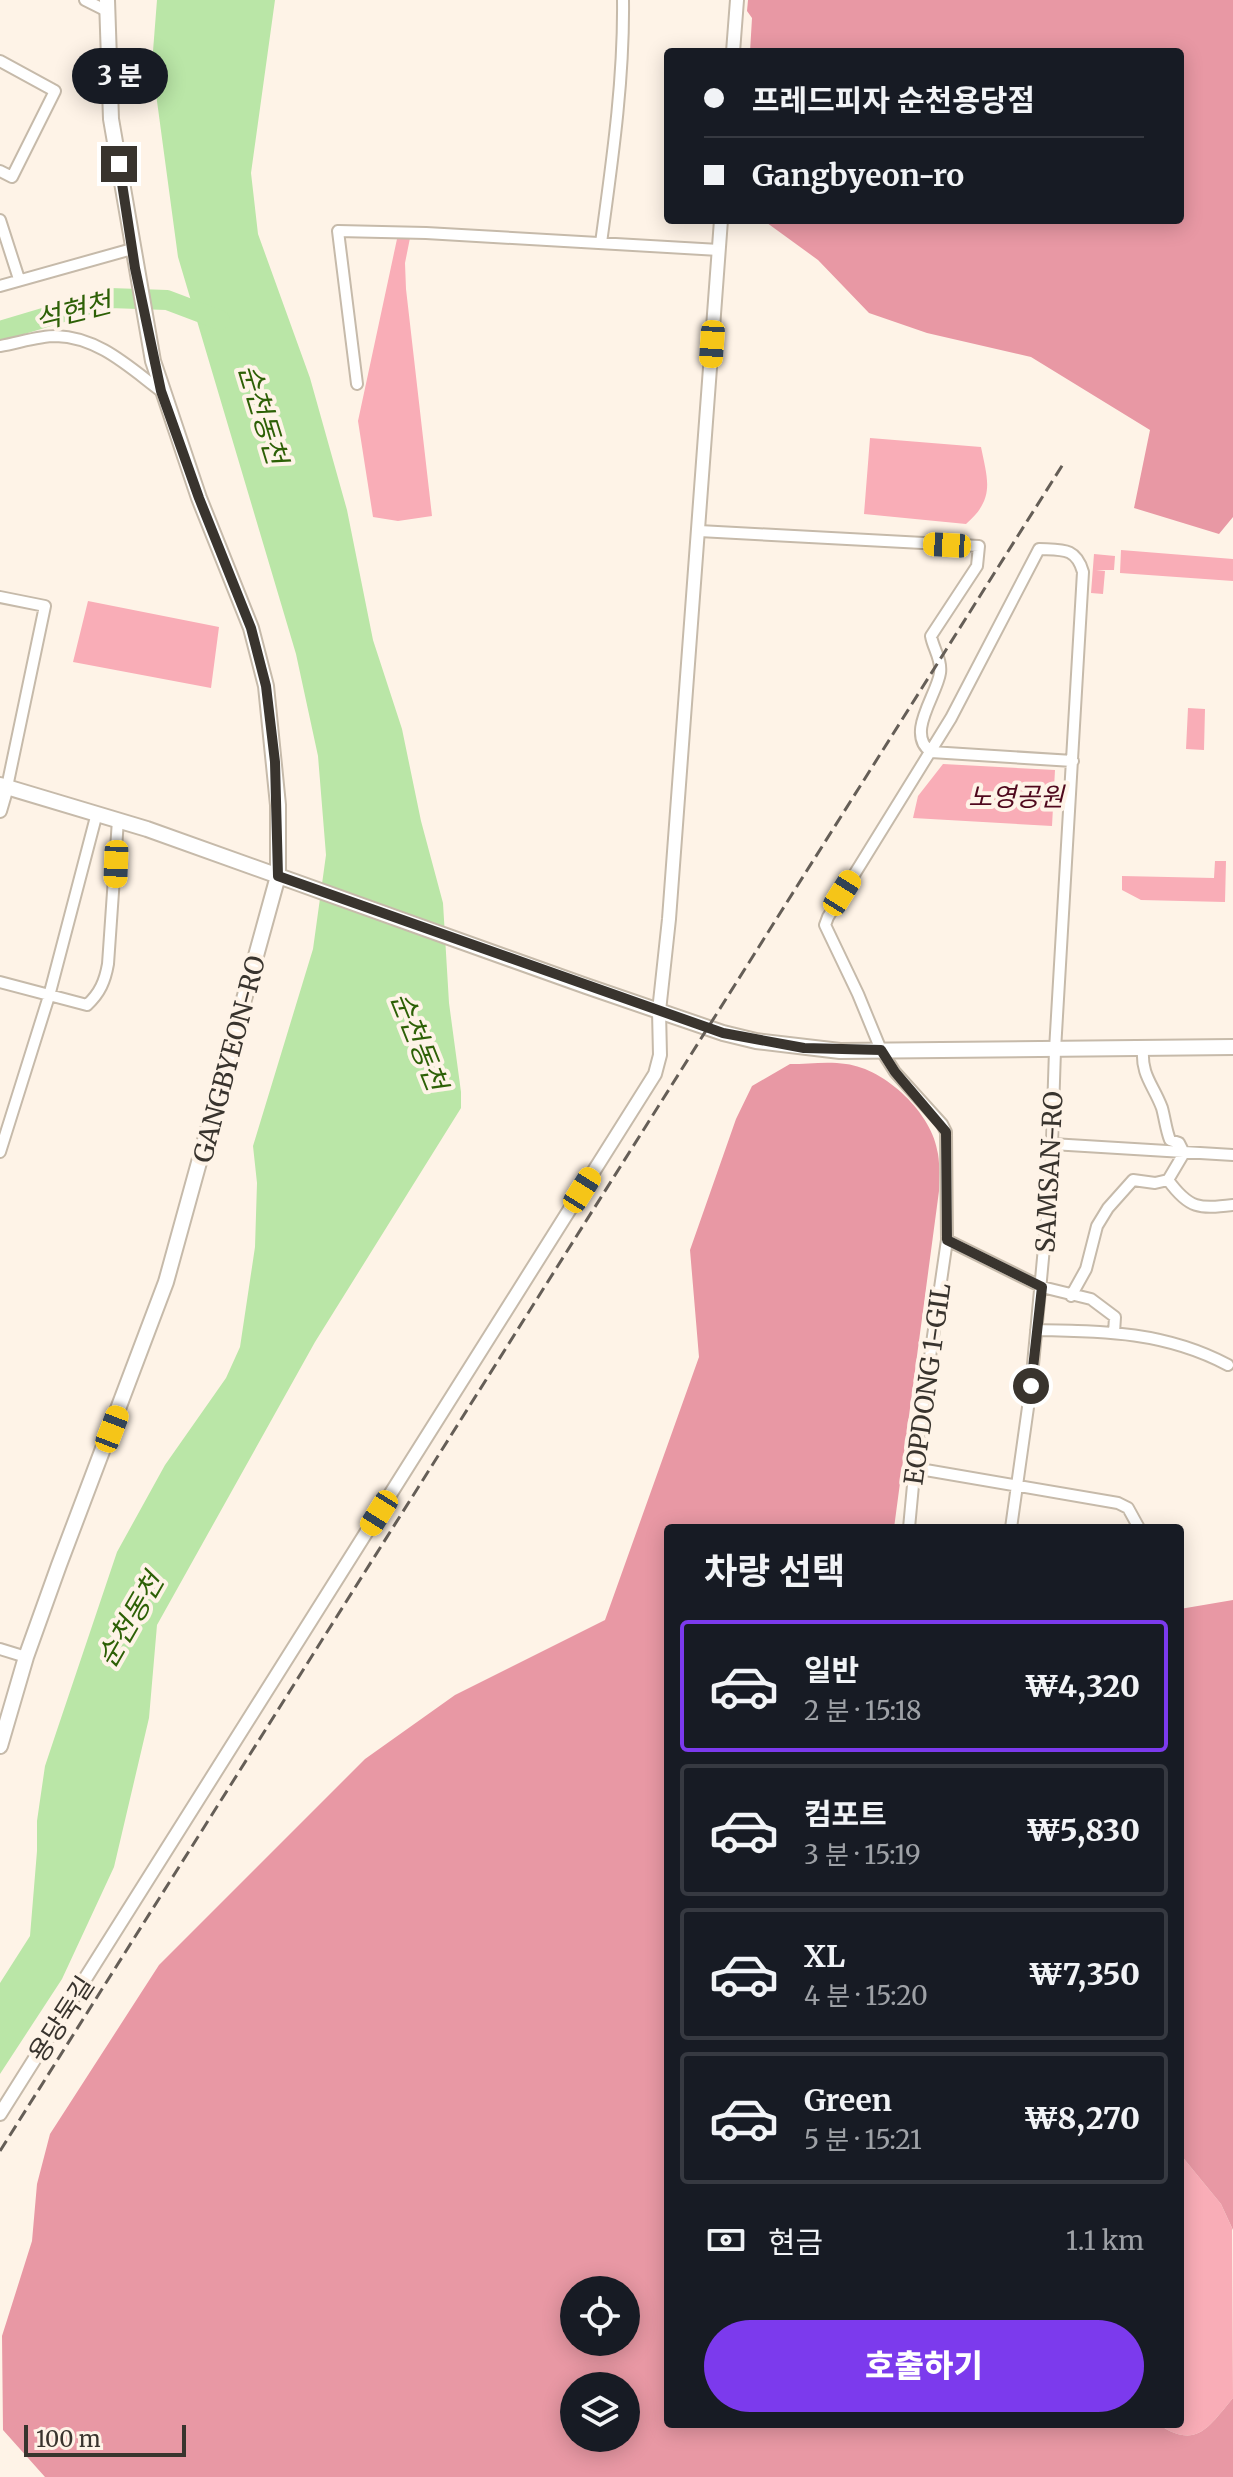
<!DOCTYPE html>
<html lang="ko">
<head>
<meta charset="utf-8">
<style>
	:root { --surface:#171b24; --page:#20242c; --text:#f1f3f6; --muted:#9ea1a6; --line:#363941; --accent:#7c3aed }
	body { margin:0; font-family:Merriweather,"Noto Sans KR",serif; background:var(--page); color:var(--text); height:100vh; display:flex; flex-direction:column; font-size:30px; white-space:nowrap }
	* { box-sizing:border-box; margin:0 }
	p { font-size:26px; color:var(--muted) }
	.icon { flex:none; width:44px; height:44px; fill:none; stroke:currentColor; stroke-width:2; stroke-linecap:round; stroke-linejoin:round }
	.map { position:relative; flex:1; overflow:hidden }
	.drawer { position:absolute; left:664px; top:1524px; width:520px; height:904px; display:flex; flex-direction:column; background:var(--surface); border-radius:8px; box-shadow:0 4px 20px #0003 }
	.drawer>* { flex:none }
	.hud { position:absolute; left:664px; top:48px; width:520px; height:176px; border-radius:8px; box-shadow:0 4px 20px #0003; display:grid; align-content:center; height:176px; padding:0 40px; background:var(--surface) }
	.buttons { position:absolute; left:560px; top:2276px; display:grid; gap:16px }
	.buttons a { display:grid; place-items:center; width:80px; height:80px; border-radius:50%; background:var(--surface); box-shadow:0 4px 20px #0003; font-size:40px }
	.scale { position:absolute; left:24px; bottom:20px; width:162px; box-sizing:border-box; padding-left:8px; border:4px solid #39342e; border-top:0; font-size:22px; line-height:28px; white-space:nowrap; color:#39342e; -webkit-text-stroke:6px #fef3e7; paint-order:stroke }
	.end { position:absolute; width:36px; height:36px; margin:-18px; border:10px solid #39342e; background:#fff; box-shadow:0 0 0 4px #fff }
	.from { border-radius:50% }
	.bubble { position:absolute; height:56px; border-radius:28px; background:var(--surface); box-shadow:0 4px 20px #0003; font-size:26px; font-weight:800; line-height:56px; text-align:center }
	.car { position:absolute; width:24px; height:48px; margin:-24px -12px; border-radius:10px; box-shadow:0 0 6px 2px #0007; background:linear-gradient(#f5c518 24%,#345 0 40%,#f5c518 0 76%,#345 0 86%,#f5c518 0) }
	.hud b { display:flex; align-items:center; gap:28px; height:76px; font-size:30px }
	.hud b+b { border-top:2px solid var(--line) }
	.hud i { width:20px; height:20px; background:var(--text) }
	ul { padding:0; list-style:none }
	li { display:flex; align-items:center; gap:24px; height:132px; margin:0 16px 12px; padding:0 24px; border:4px solid var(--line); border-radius:8px }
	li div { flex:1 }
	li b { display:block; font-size:30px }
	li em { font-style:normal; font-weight:800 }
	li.active { border-color:var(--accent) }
	li>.icon { width:72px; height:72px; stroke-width:1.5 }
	h2 { padding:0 40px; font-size:36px; line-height:96px }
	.pay { display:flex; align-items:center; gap:20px; height:88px; padding:0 40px; font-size:30px }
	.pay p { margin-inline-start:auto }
	.action { display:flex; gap:16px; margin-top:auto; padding:16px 40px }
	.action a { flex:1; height:92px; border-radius:48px; background:var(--accent); color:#fff; font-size:32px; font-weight:800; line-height:92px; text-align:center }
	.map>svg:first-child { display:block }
	.green { fill:#f9adb7 }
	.forest { fill:#e898a4; fill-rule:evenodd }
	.water { fill:#bae6a7 }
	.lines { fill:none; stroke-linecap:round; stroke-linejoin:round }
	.river { stroke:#bae6a7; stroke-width:20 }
	.minor-casing { stroke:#c6baaa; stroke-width:14 }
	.tertiary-casing { stroke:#c6baaa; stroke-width:16 }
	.secondary-casing { stroke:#c6baaa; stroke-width:18 }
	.minor { stroke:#fff; stroke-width:10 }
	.tertiary { stroke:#fff; stroke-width:12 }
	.secondary { stroke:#fff; stroke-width:14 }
	.rail { stroke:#655e57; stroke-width:3; stroke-dasharray:12 6; stroke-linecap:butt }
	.route { stroke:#39342e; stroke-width:10 }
	.labels { text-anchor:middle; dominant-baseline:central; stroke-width:8; stroke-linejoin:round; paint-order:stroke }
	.park-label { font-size:26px; font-style:italic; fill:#4f081d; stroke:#fef3e7 }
	.street-label { font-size:26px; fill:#39342e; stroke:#fef3e7 }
	.water-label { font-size:28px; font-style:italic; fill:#2d6006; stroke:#fef3e7 }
</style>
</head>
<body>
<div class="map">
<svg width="1233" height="2477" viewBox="0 0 1233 2477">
	<rect width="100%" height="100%" fill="#fef3e7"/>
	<!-- green -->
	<path class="green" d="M410,238L405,263L406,289L432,516L398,521L373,517L358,421L397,239Z
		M870,438L981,447C988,481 995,499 966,524L864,514Z
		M1121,550L1233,559V581L1120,573Z
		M1094,554L1115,556L1114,570H1096L1105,571L1103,594L1091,593Z
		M88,601L219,627L211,688L73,662Z
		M1188,708L1205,709L1204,750L1186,749Z
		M943,764L1055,770L1052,826L913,818L918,796Z
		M1215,861H1226L1225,902L1141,900L1122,890V876L1214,878Z
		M1180,2154L1221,2204L1232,2228L1233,2398C1208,2428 1196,2450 1158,2424H1180Z"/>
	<!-- forest -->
	<path class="forest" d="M748,0H1233V517L1219,534L1134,508L1150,430L1031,357L927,333L869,313L818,260L763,220H1180V52H750L752,18L747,11Z
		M790,1064C808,1064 828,1061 846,1064C886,1069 933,1114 938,1154C940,1166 939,1179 939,1191L894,1528H668V2424H1158C1196,2450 1208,2428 1233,2398V2477H45L3,2430L2,2336L32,2241L37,2184L50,2134L159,1965L365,1759L455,1695L605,1620L699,1357L690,1250L736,1119L752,1086ZM574,2290H626V2342H574ZM574,2386H626V2438H574Z
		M1233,1600V2230L1221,2204L1180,2154V1609Z"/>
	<!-- water -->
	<path class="water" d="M157,0H275L251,173L258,234L310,378L347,510L373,640L402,729L421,821L443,903L449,1003L461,1092V1108L315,1342L157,1625L149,1718L114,1867L62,1979L0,2074V1983L30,1936L37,1851V1821L45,1766L56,1733L117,1552L165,1465L226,1378L240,1347L255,1247L257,1183L253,1146L313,949L326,855L318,756L296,654L178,257L152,64Z"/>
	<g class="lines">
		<!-- river -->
		<path class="river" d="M0,331L110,298L167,300L220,320"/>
		<defs>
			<path id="minor" d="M85,0L107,11
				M0,61L55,91L12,177L0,171
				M0,220L19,279
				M601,243C612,162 624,81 623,0
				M0,286L132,249
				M0,346C18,343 38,336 56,336C98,337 129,367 161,391
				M357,384L338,231L426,233L719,250
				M699,531L979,546L977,566L931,636C933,648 942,660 940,673C937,695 905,734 931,752L1073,761
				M0,597L45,606L7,787
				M0,982L87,1005C100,993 105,981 108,964L118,820
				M1143,1048C1141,1076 1153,1084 1162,1108C1165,1119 1166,1130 1170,1140L1179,1143L1184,1153L1168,1180C1189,1209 1199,1209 1233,1205
				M1052,1144L1233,1155
				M0,1152L49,996L97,813
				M947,1240L1042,1287L1091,1299L1115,1317L1114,1333
				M1071,1296L1086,1269L1097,1226L1108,1208L1133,1180L1155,1183L1168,1180
				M1036,1330C1105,1331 1166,1332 1228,1365
				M914,1468L1118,1503L1128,1508L1139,1528
				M909,1528L916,1453L947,1240L946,1132L942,1124L895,1072L881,1050L858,994L825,925L828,917L951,718L1039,549C1062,550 1076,547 1083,572L1055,1050L1051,1173L1031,1386L1011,1528
				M0,1649L26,1657"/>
			<path id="tertiary" d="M733,52L737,0
				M0,811L7,787
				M0,2114L655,1074L660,1055L659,1011L669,919L721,220"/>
			<path id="secondary" d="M0,785L147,829L586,986L723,1033L756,1041L840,1051L1233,1047
				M0,1746L26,1657L59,1565L166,1282L278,876V805L266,686L251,628L199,498L153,361L111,119L107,0"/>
		</defs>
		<!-- minor casing -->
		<use href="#minor" class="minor-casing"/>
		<!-- tertiary casing -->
		<use href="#tertiary" class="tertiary-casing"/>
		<!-- secondary casing -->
		<use href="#secondary" class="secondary-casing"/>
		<!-- minor -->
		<use href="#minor" class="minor"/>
		<!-- tertiary -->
		<use href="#tertiary" class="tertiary"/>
		<!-- secondary -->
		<use href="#secondary" class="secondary"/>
		<!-- rail -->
		<path class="rail" d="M0,2151L1065,461"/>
	</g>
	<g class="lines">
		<!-- route -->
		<path class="route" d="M119,164L135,268L161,391L199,498L251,628L266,686L275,762L278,876L723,1033L804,1048L881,1050L895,1072L946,1132L947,1240L1042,1287L1031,1386"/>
	</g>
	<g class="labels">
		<!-- park labels -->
		<g class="park-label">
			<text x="1016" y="796">노영공원</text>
		</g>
		<!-- street labels -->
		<g class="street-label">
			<text transform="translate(229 1059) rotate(-75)">GANGBYEON-RO</text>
			<text transform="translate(1049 1172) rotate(-87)">SAMSAN-RO</text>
			<text transform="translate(927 1384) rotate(-82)">EOPDONG 1-GIL</text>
			<text transform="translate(61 2019) rotate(-57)">용당둑길</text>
		</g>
		<!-- water labels -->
		<g class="water-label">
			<text transform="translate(73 311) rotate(-14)">석현천</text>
			<text transform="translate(263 414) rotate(73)">순천동천</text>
			<text transform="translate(419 1041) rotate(68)">순천동천</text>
			<text transform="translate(130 1620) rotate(-60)">순천동천</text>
		</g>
	</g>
</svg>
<div class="buttons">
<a><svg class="icon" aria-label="locate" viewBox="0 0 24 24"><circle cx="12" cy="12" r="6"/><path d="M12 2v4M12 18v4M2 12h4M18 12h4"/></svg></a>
<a><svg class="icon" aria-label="layers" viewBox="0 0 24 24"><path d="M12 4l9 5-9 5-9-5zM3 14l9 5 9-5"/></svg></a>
</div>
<div class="scale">100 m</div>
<i class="end from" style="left:1031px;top:1386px"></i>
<i class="end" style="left:119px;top:164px"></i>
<div class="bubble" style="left:72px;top:48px;width:96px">3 분</div>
<i class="car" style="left:712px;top:344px;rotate:184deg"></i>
<i class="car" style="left:947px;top:545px;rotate:273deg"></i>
<i class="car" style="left:116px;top:864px;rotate:182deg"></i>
<i class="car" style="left:842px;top:893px;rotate:32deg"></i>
<i class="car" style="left:582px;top:1190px;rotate:32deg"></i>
<i class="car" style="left:112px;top:1429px;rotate:21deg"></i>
<i class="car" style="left:379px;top:1513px;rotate:212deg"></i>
<div class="hud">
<b><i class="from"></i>프레드피자 순천용당점</b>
<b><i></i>Gangbyeon-ro</b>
</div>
<section class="drawer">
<h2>차량 선택</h2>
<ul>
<li class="active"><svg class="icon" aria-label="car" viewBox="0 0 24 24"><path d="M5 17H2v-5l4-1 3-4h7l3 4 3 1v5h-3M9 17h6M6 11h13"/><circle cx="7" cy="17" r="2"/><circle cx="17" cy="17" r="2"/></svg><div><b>일반</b><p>2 분 · 15:18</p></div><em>₩4,320</em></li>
<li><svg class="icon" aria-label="car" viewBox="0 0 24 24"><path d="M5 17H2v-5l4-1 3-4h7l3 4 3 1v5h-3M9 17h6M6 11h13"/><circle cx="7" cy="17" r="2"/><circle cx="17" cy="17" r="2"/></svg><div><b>컴포트</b><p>3 분 · 15:19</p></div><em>₩5,830</em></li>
<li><svg class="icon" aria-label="car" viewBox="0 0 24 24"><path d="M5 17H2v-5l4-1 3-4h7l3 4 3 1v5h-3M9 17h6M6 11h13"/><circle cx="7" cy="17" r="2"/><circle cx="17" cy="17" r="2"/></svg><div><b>XL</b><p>4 분 · 15:20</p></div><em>₩7,350</em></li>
<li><svg class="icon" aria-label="car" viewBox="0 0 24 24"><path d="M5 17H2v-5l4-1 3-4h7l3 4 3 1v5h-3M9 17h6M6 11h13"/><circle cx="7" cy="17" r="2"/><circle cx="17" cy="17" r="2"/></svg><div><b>Green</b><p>5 분 · 15:21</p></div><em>₩8,270</em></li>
</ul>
<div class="pay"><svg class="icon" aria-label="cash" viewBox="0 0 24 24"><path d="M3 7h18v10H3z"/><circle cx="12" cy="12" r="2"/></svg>현금<p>1.1 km</p></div>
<div class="action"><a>호출하기</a></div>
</section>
</div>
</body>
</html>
